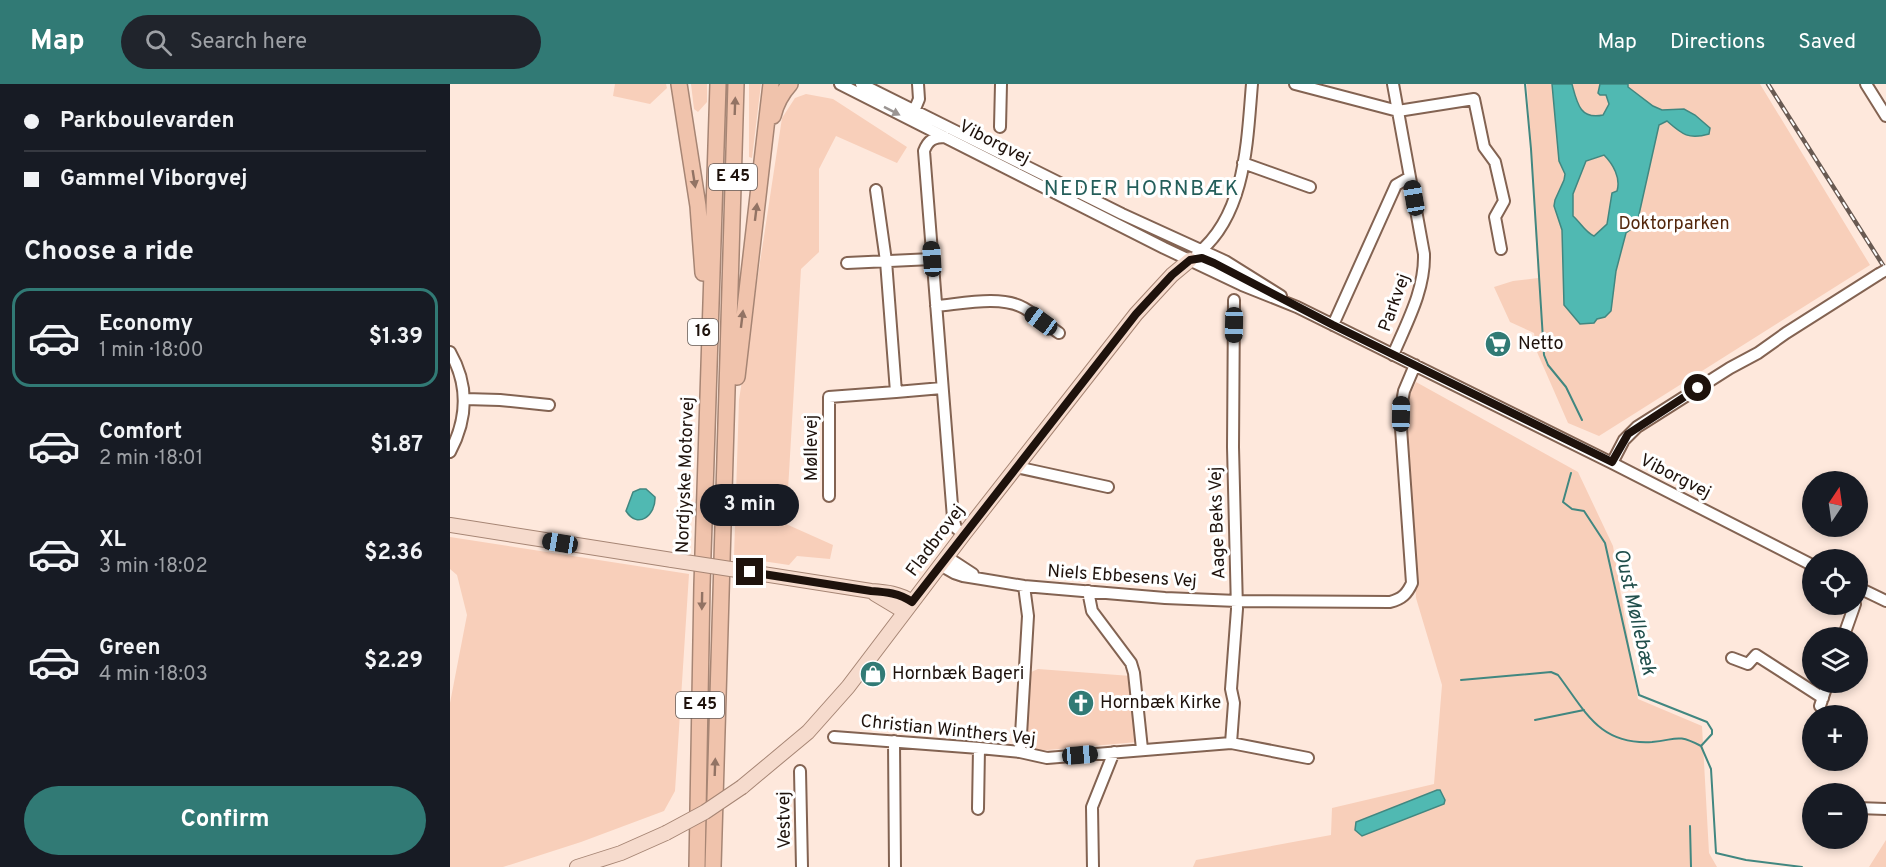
<!DOCTYPE html>
<html lang="en">
<head>
<meta charset="utf-8">
<style>
	:root { --surface:#171b24; --page:#20242c; --text:#f1f3f6; --muted:#9ea1a6; --line:#363941; --accent:#317a75 }
	body { margin:0; font-family:Overpass,sans-serif; background:var(--page); color:var(--text); height:100vh; display:flex; flex-direction:column; font-size:22px; white-space:nowrap }
	* { box-sizing:border-box; margin:0 }
	p { font-size:20px; color:var(--muted) }
	.icon { flex:none; width:33px; height:33px; fill:none; stroke:currentColor; stroke-width:2; stroke-linecap:round; stroke-linejoin:round }
	.map { position:relative; flex:1; overflow:hidden }
	.sheet { display:flex; flex-direction:column; background:var(--surface); width:450px }
	.sheet>* { flex:none }
	.top-card { display:grid; align-content:center; height:132px; padding:0 24px; background:var(--surface) }
	.needle { width:39px; rotate:13deg }
	.buttons { position:absolute; left:1352px; top:387px; display:grid; gap:12px }
	.buttons a { display:grid; place-items:center; width:66px; height:66px; border-radius:50%; background:var(--surface); box-shadow:0 3px 9px #0003; font-size:30px }
	.end { position:absolute; width:27px; height:27px; margin:-14px; border:8px solid #1e120c; background:#fff; box-shadow:0 0 0 3px #fff }
	.from { border-radius:50% }
	.bubble { position:absolute; height:42px; border-radius:21px; background:var(--surface); box-shadow:0 3px 9px #0003; font-size:20px; font-weight:700; line-height:42px; text-align:center }
	.car { position:absolute; width:18px; height:36px; margin:-18px -9px; border-radius:8px; box-shadow:0 0 4px 2px #0007; background:linear-gradient(#222 24%,#8ab4d8 0 40%,#222 0 76%,#8ab4d8 0 86%,#222 0) }
	.top-card b { display:flex; align-items:center; gap:21px; height:57px; font-size:22px }
	.top-card b+b { border-top:2px solid var(--line) }
	.top-card i { width:15px; height:15px; background:var(--text) }
	ul { padding:0; list-style:none }
	li { display:flex; align-items:center; gap:18px; height:99px; margin:0 12px 9px; padding:0 12px; border:3px solid transparent; border-radius:18px }
	li div { flex:1 }
	li b { display:block; font-size:22px }
	li em { font-style:normal; font-weight:700 }
	li.selected { border-color:var(--accent) }
	li>.icon { width:54px; height:54px; stroke-width:1.5 }
	h2 { padding:0 24px; font-size:27px; line-height:72px }
	.button { display:flex; gap:12px; margin-top:auto; padding:12px 24px }
	.button a { flex:1; height:69px; border-radius:36px; background:var(--accent); color:#fff; font-size:24px; font-weight:700; line-height:69px; text-align:center }
	header { display:flex; align-items:center; gap:36px; box-sizing:border-box; height:84px; padding:0 30px; background:var(--accent); color:#fff }
	header strong { font-size:28px }
	nav { display:flex; gap:33px; margin-inline-start:auto; font-size:21px }
	.search { width:420px; height:54px; background:var(--page); display:flex; align-items:center; gap:15px; box-sizing:border-box; padding:0 21px; border-radius:33px; color:var(--muted); font-size:22px }
	main { display:flex; flex:1; min-height:0 }
	.map>svg:first-child { display:block }
	.green { fill:#f8cfba }
	.water { fill:#50b9b2; stroke:#418780; stroke-width:1.5; fill-rule:evenodd }
	.lines { fill:none; stroke-linecap:round; stroke-linejoin:round }
	.stream { stroke:#418780; stroke-width:2 }
	.minor-casing { stroke:#836352; stroke-width:14 }
	.major-casing { stroke:#a68574; stroke-width:16 }
	.highway-casing { stroke:#a68574; stroke-width:18 }
	.minor { stroke:#fff; stroke-width:10 }
	.major { stroke:#f6dbcd; stroke-width:14 }
	.highway { stroke:#f0c3ac; stroke-width:15 }
	.rail-casing { stroke:#695a52; stroke-width:4.5 }
	.rail { stroke:#fff; stroke-width:2; stroke-dasharray:7; stroke-linecap:butt }
	.minor-bridge-casing { stroke:#836352; stroke-width:14; stroke-linecap:butt }
	.major-bridge-casing { stroke:#a68574; stroke-width:16; stroke-linecap:butt }
	.minor-bridge { stroke:#fff; stroke-width:10 }
	.major-bridge { stroke:#f6dbcd; stroke-width:14 }
	.oneway { fill:#927364 }
	.oneway2 { fill:#9a9492 }
	.route { stroke:#1e120c; stroke-width:8 }
	.labels { text-anchor:middle; dominant-baseline:central; stroke-width:6; stroke-linejoin:round; paint-order:stroke }
	.shield { fill:#fff; stroke:#625955; stroke-width:1.5 }
	.shield-label { font-size:16px; font-weight:bold; fill:#1e120c }
	.street-label { font-size:18px; fill:#1e120c; stroke:#fff }
	.park-label { font-size:18px; fill:#54280d; stroke:#fff }
	.poi-label { font-size:18px; fill:#1e120c; stroke:#fff; text-anchor:start }
	.water-label { font-size:20px; font-style:italic; fill:#204e4b; stroke:#fff }
	.quarter-label { font-size:21px; letter-spacing:1.5px; fill:#245e5a; stroke:#fff }
</style>
</head>
<body>
<header>
<strong>Map</strong>
<div class="search"><svg class="icon" aria-label="search" viewBox="0 0 24 24"><circle cx="10" cy="10" r="6"/><path d="M15 15l6 6"/></svg>Search here</div>
<nav><a>Map</a><a>Directions</a><a>Saved</a></nav>
</header>
<main>
<section class="sheet">
<div class="top-card">
<b><i class="from"></i>Parkboulevarden</b>
<b><i></i>Gammel Viborgvej</b>
</div>
<h2>Choose a ride</h2>
<ul>
<li class="selected"><svg class="icon" aria-label="car" viewBox="0 0 24 24"><path d="M5 17H2v-5l4-1 3-4h7l3 4 3 1v5h-3M9 17h6M6 11h13"/><circle cx="7" cy="17" r="2"/><circle cx="17" cy="17" r="2"/></svg><div><b>Economy</b><p>1 min · 18:00</p></div><em>$1.39</em></li>
<li><svg class="icon" aria-label="car" viewBox="0 0 24 24"><path d="M5 17H2v-5l4-1 3-4h7l3 4 3 1v5h-3M9 17h6M6 11h13"/><circle cx="7" cy="17" r="2"/><circle cx="17" cy="17" r="2"/></svg><div><b>Comfort</b><p>2 min · 18:01</p></div><em>$1.87</em></li>
<li><svg class="icon" aria-label="car" viewBox="0 0 24 24"><path d="M5 17H2v-5l4-1 3-4h7l3 4 3 1v5h-3M9 17h6M6 11h13"/><circle cx="7" cy="17" r="2"/><circle cx="17" cy="17" r="2"/></svg><div><b>XL</b><p>3 min · 18:02</p></div><em>$2.36</em></li>
<li><svg class="icon" aria-label="car" viewBox="0 0 24 24"><path d="M5 17H2v-5l4-1 3-4h7l3 4 3 1v5h-3M9 17h6M6 11h13"/><circle cx="7" cy="17" r="2"/><circle cx="17" cy="17" r="2"/></svg><div><b>Green</b><p>4 min · 18:03</p></div><em>$2.29</em></li>
</ul>
<div class="button"><a>Confirm</a></div>
</section>
<div class="map">
<svg width="1436" height="783" viewBox="0 0 1436 783">
	<rect width="100%" height="100%" fill="#fee8dc"/>
	<!-- green -->
	<path class="green" d="M165,0H216L217,4L200,20L163,12Z
		M241,0H257V18L248,28L244,25Z
		M299,0H311L302,74L299,73Z
		M1077,0H1310L1420,181L1149,352L1118,339L1087,268L1084,249L1060,238L1044,203L1063,197L1088,194Z
		M356,10L383,15L457,63L447,79L386,52L369,85V168L351,185L336,440L383,461L380,475L347,472L339,481L284,473L289,316L332,34L345,14Z
		M966,298L1128,388L1163,462L1188,615L1252,642L1259,769L1267,783H743L746,776L881,751L882,724L984,700L992,601L966,514L956,319Z
		M0,453L239,490L225,707L214,727L131,758L53,783H0V619L17,531L7,491L0,485Z
		M588,585L681,592L687,658L586,667L578,665L574,659L579,589Z
		M1436,756V783H1419Z"/>
	<!-- water -->
	<path class="water" d="M1102,0H1122C1127,19 1130,36 1153,31L1159,20L1156,11H1150L1148,9L1150,0H1178V3L1203,22L1212,26L1234,25L1245,31L1260,44L1259,50C1238,56 1232,50 1217,37L1209,41L1188,135L1184,143L1176,149L1166,187L1161,227L1155,233L1147,235L1144,239L1130,240L1114,221L1112,146L1104,122L1105,116L1114,96L1115,90L1109,77ZM1154,71C1163,80 1171,94 1167,107L1162,109L1157,140L1144,152C1135,148 1131,139 1123,132V110L1136,77Z
		M190,405H196L205,413C206,431 188,446 176,427L183,408Z
		M987,706H990L995,716L994,720L912,752L905,746L906,738Z"/>
	<g class="lines">
		<!-- stream -->
		<path class="stream" d="M1075,0L1081,65L1094,271L1098,281L1116,303L1132,336
			M1121,389L1113,418L1122,425L1134,427L1155,459L1189,611L1257,638L1262,646V650L1251,662L1261,685L1266,769L1296,776L1352,783
			M1011,596L1101,588L1108,591C1136,628 1149,661 1202,658C1227,656 1226,649 1251,662
			M1085,636L1134,626
			M1240,742L1241,783"/>
		<defs>
			<path id="minor" d="M390,0L714,164L792,201L847,223L1162,379L1362,481
				M411,0L672,130L775,177L831,212
				M845,0L948,27L1024,15L1034,63L1045,78L1054,117L1045,133L1051,165
				M943,0L974,170C975,206 957,238 943,271
				M1416,0L1436,32
				M464,27L469,15L468,0
				M550,43L551,0
				M495,53C484,53 478,56 474,67L503,434L506,444L514,450
				M793,79L860,103
				M747,170C796,131 797,58 802,0
				M397,179L482,175
				M486,222C511,220 551,211 574,224C586,231 597,241 609,249
				M883,241L946,101L960,93
				M0,268C19,301 18,334 0,368
				M446,308L492,304
				M15,315L50,316L99,321
				M1162,379L1174,356L1187,343L1280,284L1308,269L1336,249L1429,190
				M566,383L658,403
				M379,412V313L446,308L436,177L426,106
				M497,473L523,490
				M490,481L504,489L513,492L574,502L715,514L787,517L940,518C952,515 957,510 962,499L950,330L954,307L965,281
				M1407,503L1436,517
				M638,507L642,527L681,579L684,589L692,665
				M1393,554L1405,520
				M1282,574L1298,580L1306,571L1373,614
				M1370,622L1378,598
				M384,653L529,664L570,668L597,674L781,659L858,674
				M444,657L445,783
				M781,659L784,619L781,605L787,525L783,363L784,216
				M570,668L578,532L574,502
				M350,687L352,783
				M1407,724L1436,725
				M528,725L529,664
				M643,783L642,723L664,668"/>
			<path id="major" d="M0,441L222,476
				M300,488L421,507C436,508 449,509 462,518
				M425,510L455,528
				M292,703L358,648L398,603L514,450L686,230L722,191L740,176
				M127,783L171,769L216,749"/>
			<path id="highway" d="M229,0L248,122L253,189
				M323,32C326,19 331,10 340,0
				M287,293L321,0
				M247,783L252,501L268,0
				M263,783L286,0"/>
		</defs>
		<!-- minor casing -->
		<use href="#minor" class="minor-casing"/>
		<!-- major casing -->
		<use href="#major" class="major-casing"/>
		<!-- highway casing -->
		<use href="#highway" class="highway-casing"/>
		<!-- minor -->
		<use href="#minor" class="minor"/>
		<!-- major -->
		<use href="#major" class="major"/>
		<!-- highway -->
		<use href="#highway" class="highway"/>
		<defs>
			<path id="rail" d="M1318,0L1436,186"/>
		</defs>
		<!-- rail casing -->
		<use href="#rail" class="rail-casing"/>
		<!-- rail -->
		<use href="#rail" class="rail"/>
		<defs>
			<path id="minor-bridge" d="M1429,190L1436,186"/>
			<path id="major-bridge" d="M222,476L300,488
				M216,749L255,728L292,703"/>
		</defs>
		<!-- minor-bridge casing -->
		<use href="#minor-bridge" class="minor-bridge-casing"/>
		<!-- major-bridge casing -->
		<use href="#major-bridge" class="major-bridge-casing"/>
		<!-- minor-bridge -->
		<use href="#minor-bridge" class="minor-bridge"/>
		<!-- major-bridge -->
		<use href="#major-bridge" class="major-bridge"/>
	</g>
	<!-- one-way arrows -->
	<defs><path id="oneway-solid" d="M-6-.8H1V-3.2L6.5 0L1 3.2V.8H-6Z" transform="scale(1.5)"/></defs>
	<g class="oneway">
		<use href="#oneway-solid" transform="translate(285 22) rotate(-88)"/>
		<use href="#oneway-solid" transform="translate(244 95) rotate(81)"/>
		<use href="#oneway-solid" transform="translate(306 128) rotate(-83)"/>
		<use href="#oneway-solid" transform="translate(292 235) rotate(-83)"/>
		<use href="#oneway-solid" transform="translate(252 517) rotate(91)"/>
		<use href="#oneway-solid" transform="translate(265 683) rotate(-88)"/>
	</g>
	<use class="oneway2" href="#oneway-solid" transform="translate(442 27) rotate(27)"/>
	<g class="lines">
		<!-- route -->
		<path class="route" d="M300,488L421,507C436,508 449,509 462,518L686,230L722,191L740,176L752,174L764,179L883,241L1162,378L1178,350L1248,304"/>
	</g>
	<!-- icons -->
	<defs>
		<symbol id="supermarket-disc" viewBox="-11 -11 22 22"><circle r="9.5" fill="#317a75" stroke="#fff"/><path d="M-6-5.5h2.5l.6 2H6L4.5 2H-2.5L-4.4-4H-6ZM-1.5 3.2a1.3 1.3 0 1 0 .1 0ZM3 3.2a1.3 1.3 0 1 0 .1 0Z" fill="#fff"/></symbol>
		<symbol id="shop-disc" viewBox="-11 -11 22 22"><circle r="9.5" fill="#317a75" stroke="#fff"/><path d="M-5-2.5h2.3a2.7 3.5 0 0 1 5.4 0H5L5.5 6h-11ZM-1.5-2.5h3a1.5 2.3 0 0 0-3 0Z" fill="#fff"/></symbol>
		<symbol id="church-disc" viewBox="-11 -11 22 22"><circle r="9.5" fill="#317a75" stroke="#fff"/><path d="M-1.2-6h2.4v3.5h3.3v2.4h-3.3V6h-2.4V-.1h-3.3v-2.4h3.3Z" fill="#fff"/></symbol>
	</defs>
	<g fill-rule="evenodd">
		<use href="#supermarket-disc" x="1033" y="245" width="30" height="30"/>
		<use href="#shop-disc" x="408" y="575" width="30" height="30"/>
		<use href="#church-disc" x="616" y="604" width="30" height="30"/>
	</g>
	<g class="labels">
		<!-- shield labels -->
		<g class="shield">
			<rect x="259" y="80" width="48" height="26" rx="4.5"/>
			<rect x="238" y="235" width="30" height="26" rx="4.5"/>
			<rect x="226" y="608" width="48" height="26" rx="4.5"/>
		</g>
		<g class="shield-label">
			<text x="283" y="93">E 45</text>
			<text x="253" y="248">16</text>
			<text x="250" y="621">E 45</text>
		</g>
		<!-- street labels -->
		<g class="street-label">
			<text transform="translate(544 59) rotate(27)">Viborgvej</text>
			<text transform="translate(945 219) rotate(-70)">Parkvej</text>
			<text transform="translate(362 364) rotate(-90)">Møllevej</text>
			<text transform="translate(236 391) rotate(-88)">Nordjyske Motorvej</text>
			<text transform="translate(1225 393) rotate(27)">Viborgvej</text>
			<text transform="translate(768 439) rotate(-92)">Aage Beks Vej</text>
			<text transform="translate(486 457) rotate(-53)">Fladbrovej</text>
			<text transform="translate(672 493) rotate(4)">Niels Ebbesens Vej</text>
			<text transform="translate(498 647) rotate(6)">Christian Winthers Vej</text>
			<text transform="translate(335 736) rotate(-91)">Vestvej</text>
		</g>
		<!-- park labels -->
		<g class="park-label">
			<text x="1224" y="140">Doktorparken</text>
		</g>
		<!-- poi labels -->
		<g class="poi-label">
			<text x="1068" y="260">Netto</text>
			<text x="442" y="590">Hornbæk Bageri</text>
			<text x="650" y="619">Hornbæk Kirke</text>
		</g>
		<!-- water labels -->
		<g class="water-label">
			<text transform="translate(1184 528) rotate(77)">Oust Møllebæk</text>
		</g>
		<!-- quarter labels -->
		<g class="quarter-label">
			<text x="692" y="105">NEDER HORNBÆK</text>
		</g>
	</g>
</svg>
<div class="buttons">
<a><svg class="needle" viewBox="-14 -14 28 28"><path d="M0-13l5 13h-10z" fill="#e53935"/><path d="M0 13l5-13h-10z" fill="#9ea1a6"/></svg></a>
<a><svg class="icon" aria-label="locate" viewBox="0 0 24 24"><circle cx="12" cy="12" r="6"/><path d="M12 2v4M12 18v4M2 12h4M18 12h4"/></svg></a>
<a><svg class="icon" aria-label="layers" viewBox="0 0 24 24"><path d="M12 4l9 5-9 5-9-5zM3 14l9 5 9-5"/></svg></a>
<a>+</a>
<a>−</a>
</div>
<i class="end from" style="left:1248px;top:304px"></i>
<i class="end" style="left:300px;top:488px"></i>
<div class="bubble" style="left:250px;top:400px;width:99px">3 min</div>
<i class="car" style="left:964px;top:114px;rotate:350deg"></i>
<i class="car" style="left:482px;top:175px;rotate:356deg"></i>
<i class="car" style="left:591px;top:237px;rotate:306deg"></i>
<i class="car" style="left:784px;top:241px;rotate:181deg"></i>
<i class="car" style="left:951px;top:330px;rotate:1deg"></i>
<i class="car" style="left:110px;top:459px;rotate:279deg"></i>
<i class="car" style="left:630px;top:671px;rotate:85deg"></i>
</div>
</main>
</body>
</html>
